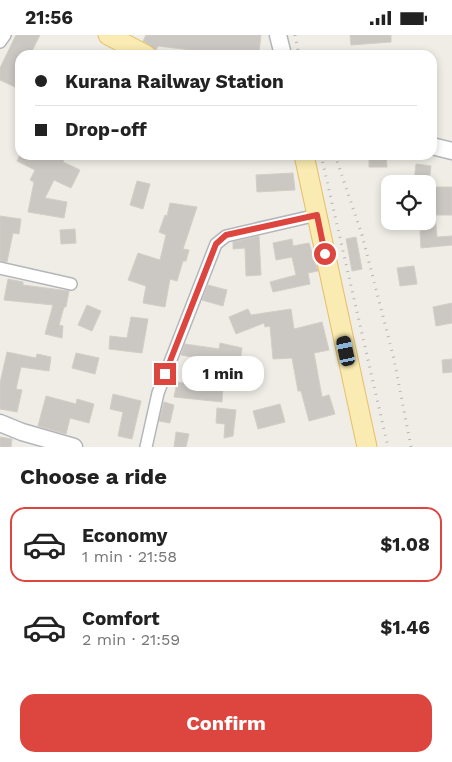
<!DOCTYPE html>
<html lang="en">
<head>
<meta charset="utf-8">
<style>
	:root { --surface:#fff; --page:#f2f2f2; --text:#222; --muted:#767676; --line:#e0e0e0; --accent:#dc463f }
	body { margin:0; font-family:"Work Sans",sans-serif; background:var(--page); color:var(--text); height:100vh; display:flex; flex-direction:column; font-size:19px; white-space:nowrap }
	* { box-sizing:border-box; margin:0 }
	p { font-size:16px; color:var(--muted) }
	.icon { flex:none; width:28px; height:28px; fill:none; stroke:currentColor; stroke-width:2; stroke-linecap:round; stroke-linejoin:round }
	.map { position:relative; height:412px; overflow:hidden }
	.drawer { display:flex; flex-direction:column; background:var(--surface); flex:1 }
	.drawer>* { flex:none }
	.banner { position:absolute; left:15px; top:15px; width:422px; height:110px; border-radius:15px; box-shadow:0 2px 8px #0003; display:grid; align-content:center; height:110px; padding:0 20px; background:var(--surface) }
	.controls { position:absolute; left:381px; top:140px; display:grid; gap:10px }
	.controls a { display:grid; place-items:center; width:55px; height:55px; border-radius:10px; background:var(--surface); box-shadow:0 2px 8px #0003; font-size:25px }
	.end { position:absolute; width:22px; height:22px; margin:-11px; border:6px solid #dc463f; background:#fff; box-shadow:0 0 0 2px #fff }
	.from { border-radius:50% }
	.bubble { position:absolute; height:35px; border-radius:15px; background:var(--surface); box-shadow:0 2px 8px #0003; font-size:16px; font-weight:700; line-height:35px; text-align:center }
	.car { position:absolute; width:15px; height:30px; margin:-15px -8px; border-radius:6px; box-shadow:0 0 4px 1px #0007; background:linear-gradient(#222 24%,#8ab4d8 0 40%,#222 0 76%,#8ab4d8 0 86%,#222 0) }
	.banner b { display:flex; align-items:center; gap:18px; height:48px; font-size:19px }
	.banner b+b { border-top:1px solid var(--line) }
	.banner i { width:12px; height:12px; background:var(--text) }
	ul { padding:0; list-style:none }
	li { display:flex; align-items:center; gap:15px; height:75px; margin:0 10px 8px; padding:0 10px; border:2px solid transparent; border-radius:15px }
	li div { flex:1 }
	li b { display:block; font-size:19px }
	li em { font-style:normal; font-weight:700 }
	li.current { border-color:var(--accent) }
	li>.icon { width:45px; height:45px; stroke-width:1.5 }
	h2 { padding:0 20px; font-size:22px; line-height:60px }
	.action { display:flex; gap:10px; margin-top:auto; padding:10px 20px }
	.action a { flex:1; height:58px; border-radius:15px; background:var(--accent); color:#fff; font-size:20px; font-weight:700; line-height:58px; text-align:center }
	.status { display:flex; justify-content:space-between; align-items:center; height:35px; padding:0 25px; background:var(--surface); direction:ltr }
	.status svg { height:14px; fill:currentColor }
	.map>svg:first-child { display:block }
	.building { fill:#cbc8c3; stroke:#d3cec5 }
	.lines { fill:none; stroke-linecap:round; stroke-linejoin:round }
	.street-casing { stroke:#b3b6ba; stroke-width:14 }
	.secondary-casing { stroke:#b2b5ba; stroke-width:19 }
	.primary-casing { stroke:#e7bf67; stroke-width:21 }
	.street { stroke:#fff; stroke-width:11 }
	.secondary { stroke:#fff; stroke-width:16 }
	.primary { stroke:#f9ebb1; stroke-width:19 }
	.rail { stroke:#b4b5b5; stroke-width:3; stroke-dasharray:1 6; stroke-linecap:butt }
	.route { stroke:#dc463f; stroke-width:6 }
</style>
</head>
<body>
<div class="status"><b>21:56</b><svg viewBox="0 0 49 12"><path d="M0 12V9h3v3zM5 12V6h3v6zM10 12V3h3v9zM15 12V0h3v12zM26 1h20v11H26zM47 4h2v5h-2z"/></svg></div>
<div class="map">
<svg width="452" height="412" viewBox="0 0 452 412">
	<rect width="100%" height="100%" fill="#efede6"/>
	<!-- building -->
	<path class="building" d="M16,0H40L30,20H20V41L15,52L0,45V33Z
		M146,0H261L259,17L252,16V20H215V18L158,11L156,15L143,6Z
		M350,0H391V7L351,10Z
		M20,120H66L63,127L80,135L71,153L54,145L45,163L67,167L64,183L28,177L34,147L30,145L35,135L17,126Z
		M369,120H386L387,132H369Z
		M416,129L431,131L429,148L414,147Z
		M293,138L295,155L257,157L256,140Z
		M137,146L150,149L143,174L130,170Z
		M428,152H452V180H435L437,202L452,201V210L421,213L420,196L428,195Z
		M170,168L197,172L183,214L189,215L186,226H183L177,246L170,244L165,272L143,268L146,251L128,245L138,218L160,225L166,200L159,197L165,180L167,181Z
		M0,181L21,184L19,199L13,198L7,227L0,226Z
		M75,194L76,208L61,209L60,195Z
		M259,201L261,240L246,241L245,213L233,214V207Z
		M356,202L362,234L352,236L346,204Z
		M292,204L293,211L309,208L318,236L308,238L310,249L273,257L270,247L296,240L292,222L276,225L273,208Z
		M414,231L417,249L400,251L397,233Z
		M8,244L23,247V250L69,256L66,272H64L59,290L63,291L62,303L45,299L53,270L4,265Z
		M208,250L227,255L223,271L202,265Z
		M452,268V288L436,291L433,272Z
		M87,270L101,276L92,296L78,290Z
		M248,274L251,280L291,274L294,294L322,287L329,315L314,318L322,362L329,360L335,379L309,386L301,356H298L292,323L273,324L270,291L265,292L264,288L236,299L229,282Z
		M131,282L148,284L142,318L109,314L110,301L127,303Z
		M220,308L242,313L239,335L216,331V326L181,320L185,309L219,314Z
		M7,317L36,323L37,319L51,322L49,336L21,332L16,354L22,355L17,377L0,374V348Z
		M76,318L99,323L95,339L72,333Z
		M452,324V337L443,338L442,325Z
		M177,347L203,351V349L223,350L222,367L174,362Z
		M113,359L141,366L132,404L118,401L123,377L110,374Z
		M46,361L76,369L77,364L94,369L89,388L70,383L66,399L38,391Z
		M164,367L174,370L170,388L159,386Z
		M280,369L285,387L258,394L253,376Z
		M217,373L236,375L233,401L224,403L225,389L216,388Z
		M176,397L189,399L186,412H174Z
		M0,402L12,404L11,412H0Z"/>
	<g class="lines">
		<defs>
			<path id="street" d="M0,7L5,0
				M0,233L71,249
				M146,412L158,358L216,209L226,201L317,180"/>
			<path id="secondary" d="M278,0L283,20
				M432,111L452,116
				M0,388L22,397L74,412"/>
			<path id="primary" d="M108,0L146,20
				M304,120L367,412"/>
		</defs>
		<!-- street casing -->
		<use href="#street" class="street-casing"/>
		<!-- secondary casing -->
		<use href="#secondary" class="secondary-casing"/>
		<!-- primary casing -->
		<use href="#primary" class="primary-casing"/>
		<!-- street -->
		<use href="#street" class="street"/>
		<!-- secondary -->
		<use href="#secondary" class="secondary"/>
		<!-- primary -->
		<use href="#primary" class="primary"/>
		<!-- rail -->
		<path class="rail" d="M295,0L299,20
			M321,120L388,412
			M335,120L362,200L394,324L411,412"/>
	</g>
	<g class="lines">
		<!-- route -->
		<path class="route" d="M165,339L216,209L226,200L317,180L325,219"/>
	</g>
</svg>
<div class="controls">
<a><svg class="icon" aria-label="locate" viewBox="0 0 24 24"><circle cx="12" cy="12" r="6"/><path d="M12 2v4M12 18v4M2 12h4M18 12h4"/></svg></a>
</div>
<i class="end from" style="left:325px;top:219px"></i>
<i class="end" style="left:165px;top:339px"></i>
<div class="bubble" style="left:182px;top:321px;width:82px">1 min</div>
<i class="car" style="left:346px;top:316px;rotate:348deg"></i>
<div class="banner">
<b><i class="from"></i>Kurana Railway Station</b>
<b><i></i>Drop-off</b>
</div>
</div>
<section class="drawer">
<h2>Choose a ride</h2>
<ul>
<li class="current"><svg class="icon" aria-label="car" viewBox="0 0 24 24"><path d="M5 17H2v-5l4-1 3-4h7l3 4 3 1v5h-3M9 17h6M6 11h13"/><circle cx="7" cy="17" r="2"/><circle cx="17" cy="17" r="2"/></svg><div><b>Economy</b><p>1 min · 21:58</p></div><em>$1.08</em></li>
<li><svg class="icon" aria-label="car" viewBox="0 0 24 24"><path d="M5 17H2v-5l4-1 3-4h7l3 4 3 1v5h-3M9 17h6M6 11h13"/><circle cx="7" cy="17" r="2"/><circle cx="17" cy="17" r="2"/></svg><div><b>Comfort</b><p>2 min · 21:59</p></div><em>$1.46</em></li>
</ul>
<div class="action"><a>Confirm</a></div>
</section>
</body>
</html>
